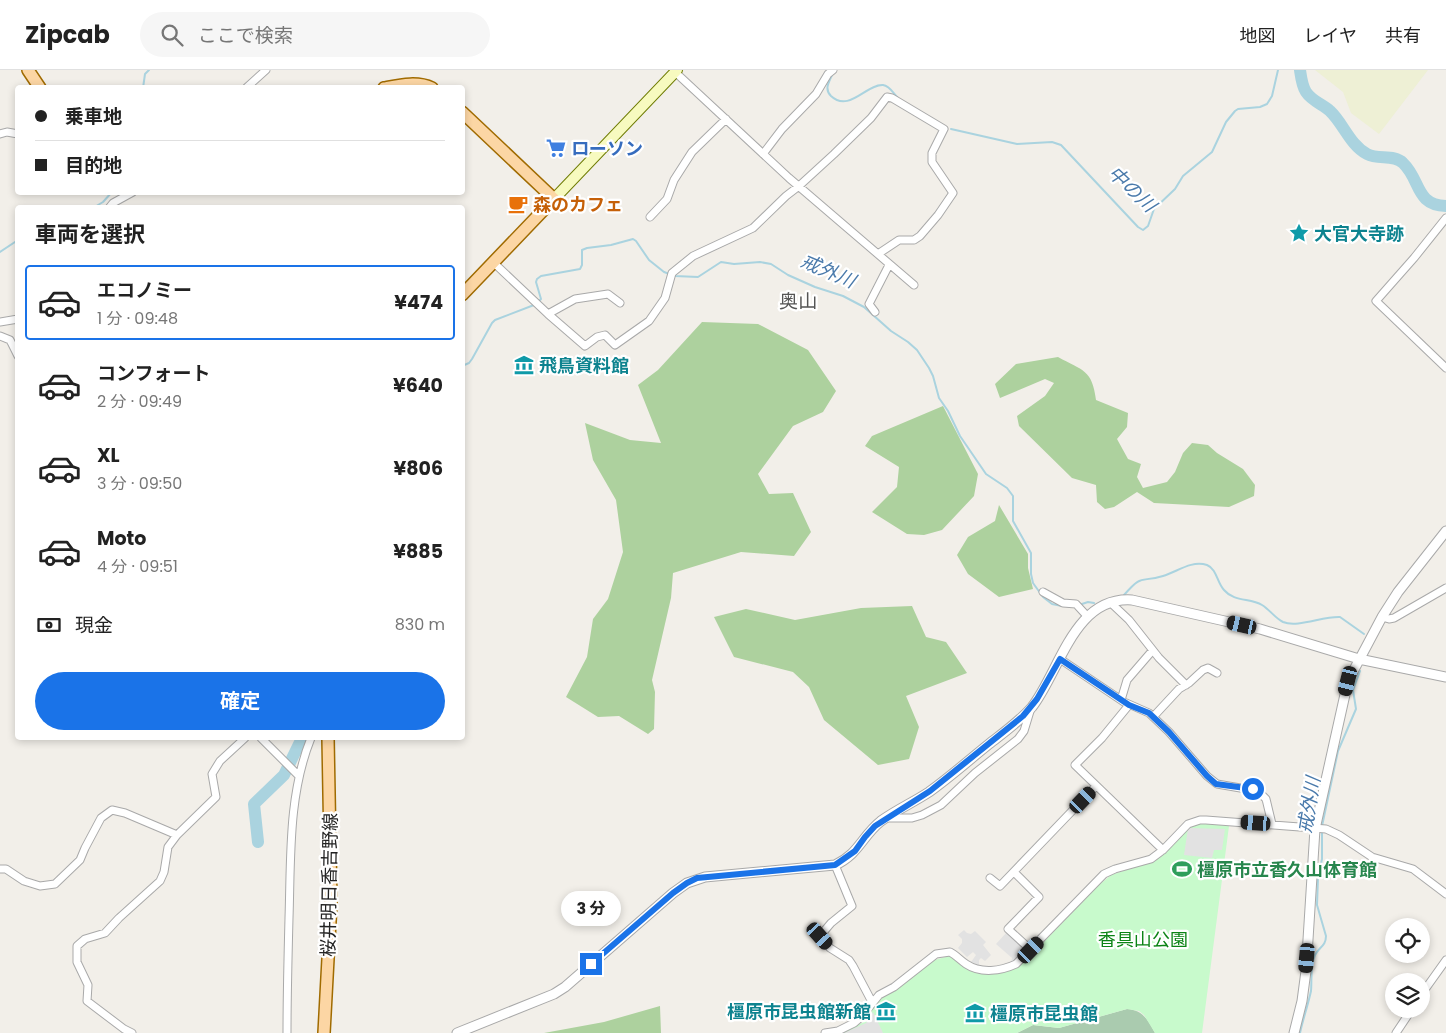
<!DOCTYPE html>
<html lang="ja">
<head>
<meta charset="utf-8">
<style>
	:root { --surface:#fff; --page:#f6f6f6; --text:#222; --muted:#767676; --line:#e0e0e0; --accent:#1a73e8 }
	body { margin:0; font-family:Poppins,"Noto Sans JP",sans-serif; background:var(--page); color:var(--text); height:100vh; display:flex; flex-direction:column; font-size:19px; white-space:nowrap }
	* { box-sizing:border-box; margin:0 }
	p { font-size:16px; color:var(--muted) }
	.icon { flex:none; width:28px; height:28px; fill:none; stroke:currentColor; stroke-width:2; stroke-linecap:round; stroke-linejoin:round }
	.map { position:relative; flex:1; overflow:hidden }
	.side { position:absolute; left:15px; top:135px; width:450px; height:535px; display:flex; flex-direction:column; background:var(--surface); border-radius:5px; box-shadow:0 2px 8px #0003 }
	.side>* { flex:none }
	.hud { position:absolute; left:15px; top:15px; width:450px; height:110px; border-radius:5px; box-shadow:0 2px 8px #0003; display:grid; align-content:center; height:110px; padding:0 20px; background:var(--surface) }
	.controls { position:absolute; left:1385px; top:848px; display:grid; gap:10px }
	.controls a { display:grid; place-items:center; width:45px; height:45px; border-radius:50%; background:var(--surface); box-shadow:0 2px 8px #0003; font-size:25px }
	.end { position:absolute; width:22px; height:22px; margin:-11px; border:6px solid #1a73e8; background:#fff; box-shadow:0 0 0 2px #fff }
	.from { border-radius:50% }
	.bubble { position:absolute; height:35px; border-radius:18px; background:var(--surface); box-shadow:0 2px 8px #0003; font-size:16px; font-weight:700; line-height:35px; text-align:center }
	.car { position:absolute; width:15px; height:30px; margin:-15px -8px; border-radius:6px; box-shadow:0 0 4px 1px #0007; background:linear-gradient(#222 24%,#8ab4d8 0 40%,#222 0 76%,#8ab4d8 0 86%,#222 0) }
	.hud b { display:flex; align-items:center; gap:18px; height:48px; font-size:19px }
	.hud b+b { border-top:1px solid var(--line) }
	.hud i { width:12px; height:12px; background:var(--text) }
	ul { padding:0; list-style:none }
	li { display:flex; align-items:center; gap:15px; height:75px; margin:0 10px 8px; padding:0 10px; border:2px solid transparent; border-radius:5px }
	li div { flex:1 }
	li b { display:block; font-size:19px }
	li em { font-style:normal; font-weight:700 }
	li.selected { border-color:var(--accent) }
	li>.icon { width:45px; height:45px; stroke-width:1.5 }
	h2 { padding:0 20px; font-size:22px; line-height:60px }
	.pay { display:flex; align-items:center; gap:12px; height:55px; padding:0 20px; font-size:19px }
	.pay p { margin-inline-start:auto }
	.cta { display:flex; gap:10px; margin-top:auto; padding:10px 20px }
	.cta a { flex:1; height:58px; border-radius:30px; background:var(--accent); color:#fff; font-size:20px; font-weight:700; line-height:58px; text-align:center }
	header { display:flex; align-items:center; gap:30px; box-sizing:border-box; height:70px; padding:0 25px; background:var(--surface); border-bottom:1px solid var(--line) }
	header strong { font-size:24px }
	nav { display:flex; gap:28px; margin-inline-start:auto; font-size:18px }
	.search { width:350px; height:45px; background:var(--page); display:flex; align-items:center; gap:12px; box-sizing:border-box; padding:0 18px; border-radius:28px; color:var(--muted); font-size:19px }
	.map>svg:first-child { display:block }
	.farmland { fill:#eef0d5 }
	.forest { fill:#add19e }
	.cemetery { fill:#aacbaf }
	.park { fill:#c8facc }
	.parking { fill:#e2e2e2 }
	.lines { fill:none; stroke-linecap:round; stroke-linejoin:round }
	.stream { stroke:#aad3df; stroke-width:2 }
	.river { stroke:#aad3df; stroke-width:12 }
	.minor-casing { stroke:#a9a9a9; stroke-width:9 }
	.tertiary-casing { stroke:#a9a9a9; stroke-width:11 }
	.secondary-casing { stroke:#707d05; stroke-width:12 }
	.primary-casing { stroke:#a06b00; stroke-width:14 }
	.minor { stroke:#fff; stroke-width:7 }
	.tertiary { stroke:#fff; stroke-width:9 }
	.secondary { stroke:#f7fabf; stroke-width:10 }
	.primary { stroke:#fcd6a4; stroke-width:11 }
	.route { stroke:#1a73e8; stroke-width:6 }
	.labels { text-anchor:middle; dominant-baseline:central; stroke-width:4.5; stroke-linejoin:round; paint-order:stroke }
	.shop-label { font-size:18px; font-weight:bold; fill:#366cbe; stroke:#fff; text-anchor:start }
	.food-label { font-size:18px; font-weight:bold; fill:#c56008; stroke:#fff; text-anchor:start }
	.culture-label { font-size:18px; font-weight:bold; fill:#0d838f; stroke:#fff; text-anchor:start }
	.leisure-label { font-size:18px; font-weight:bold; fill:#27864d; stroke:#fff; text-anchor:start }
	.street-label { font-size:18px; fill:#222; stroke:#fff }
	.park-label { font-size:18px; fill:#0c8416; stroke:#fff }
	.water-label { font-size:19px; font-style:italic; fill:#4a7aab; stroke:#fff }
	.neighbourhood-label { font-size:19px; fill:#555; stroke:#fff }
</style>
</head>
<body>
<header>
<strong>Zipcab</strong>
<div class="search"><svg class="icon" aria-label="search" viewBox="0 0 24 24"><circle cx="10" cy="10" r="6"/><path d="M15 15l6 6"/></svg>ここで検索</div>
<nav><a>地図</a><a>レイヤ</a><a>共有</a></nav>
</header>
<div class="map">
<svg width="1446" height="963" viewBox="0 0 1446 963">
	<rect width="100%" height="100%" fill="#f2efe9"/>
	<!-- farmland -->
	<path class="farmland" d="M1315,0H1428L1379,64L1351,43L1343,22Z"/>
	<!-- forest -->
	<path class="forest" d="M702,252L758,254L808,280L836,321L823,342L793,356L758,404L769,424L793,423L811,462L794,486L741,482L673,503L671,528L652,610L655,622L654,659L648,664L619,646L598,647L566,627L587,587L593,549L608,529L623,482L616,430L593,390L585,353L630,370L661,373L638,315L658,300Z
		M1058,287C1083,301 1092,299 1096,330L1128,343L1127,357L1117,369L1128,389L1141,394L1137,407L1143,418L1167,412L1175,402L1183,383L1192,373L1208,375L1217,383L1243,399L1255,415L1254,426L1229,437L1154,433L1137,422L1114,437L1105,439L1097,432L1096,415L1072,408L1019,356L1017,346L1045,326L1054,313L1045,309L1000,328L995,314L1016,294Z
		M943,336L978,404L974,426L942,460L924,465L907,464L872,442L897,417L899,397L865,376L872,366Z
		M999,435L1028,484V498L1033,519L999,527L968,504L957,485L968,467L995,451Z
		M912,536L926,567L946,572L967,603L906,626L919,657L909,689L878,695L824,650L809,617L793,602L734,587L714,547L746,539L795,550L861,538Z
		M660,936L661,963H544L604,952Z"/>
	<!-- cemetery -->
	<path class="cemetery" d="M1127,939C1143,940 1148,950 1155,963H1017L1033,955L1059,958Z"/>
	<!-- park -->
	<path class="park" d="M1201,753L1229,756L1202,963H1155L1144,945L1139,941L1127,939L1059,958L1033,955L1017,963H840L864,952L879,929L931,891L949,886L972,901L993,904L1007,901L1033,883L1099,815L1111,805L1156,790L1171,776L1189,756Z"/>
	<!-- parking -->
	<path class="parking" d="M1188,758L1225,759L1222,780H1214L1212,788L1184,785Z
		M964,860L967,863L971,864L975,861L986,872L983,875L991,885L985,891L981,888L979,890V895L971,892L976,885L973,882L967,887L958,878L962,873V869L958,865Z
		M1006,863H1010L1024,878V883L1011,892L1012,888L996,874Z
		M873,942L883,963H844L866,953Z"/>
	<g class="lines">
		<!-- stream -->
		<path class="stream" d="M832,5C829,12 824,19 831,26C849,43 866,14 883,15C890,16 893,23 898,28
			M143,18L145,4L149,0
			M951,59L1017,74L1052,72L1061,75L1138,157L1143,160L1148,156L1154,139L1175,119L1183,106L1212,82L1226,52L1235,41L1238,39L1260,37L1267,34L1272,26L1278,0
			M93,138L103,132L112,122
			M0,182L18,170
			M538,232L541,229L536,212L537,209L541,206L580,199L582,195V180L587,178L611,175L633,169L636,171L649,190L664,202L675,206L698,207L721,192L734,194L760,192L771,194L788,205L815,217L843,226L864,237L891,261L908,272L917,280L929,298L933,306L939,328L948,341L960,366L986,404L1007,418L1013,426V451L1031,483V504L1033,513L1043,527L1052,534L1062,536
			M462,296L469,293L472,289L492,253L495,250L534,235
			M1124,525C1143,503 1140,513 1163,506C1177,502 1191,490 1207,495C1217,499 1217,513 1224,520C1234,532 1250,528 1262,535C1270,540 1275,548 1283,552C1298,558 1323,546 1340,547L1364,564
			M1079,535L1088,532L1094,533
			M1322,756L1338,681L1356,639L1353,620L1360,601
			M1300,963C1303,949 1308,935 1311,921C1312,910 1310,896 1315,885C1319,877 1326,876 1326,866L1317,835L1318,808L1322,789V761"/>
		<!-- river -->
		<path class="river" d="M1300,0C1301,7 1302,16 1306,22C1312,31 1322,34 1330,41C1343,53 1350,75 1367,84C1378,90 1394,84 1403,93C1421,110 1415,135 1446,136
			M258,772L254,734L284,705L302,668"/>
		<defs>
			<path id="minor" d="M675,2L789,108L914,215
				M246,18L266,0
				M0,64L7,62L18,64
				M763,84L782,59L816,24L828,4L833,0
				M109,138L113,133L133,122
				M650,147L667,129L674,110L692,82L726,49
				M1446,148L1414,188L1376,231L1446,298
				M494,193L548,244L585,276L597,267L605,265L615,275L649,251L665,228L672,203L693,186L753,158L786,126L799,116L834,84L871,48L887,27L892,28L944,59L932,83V92L953,123L938,145L920,166L914,170H899L878,184
				M875,242L869,234L889,195
				M548,244L575,229L608,224L620,233
				M0,252L18,249
				M0,266L10,270L18,286
				M1043,522L1063,533L1076,534L1087,546
				M1111,533L1129,550L1159,588L1186,615
				M1382,547L1389,549L1394,548L1446,518
				M1060,589L1124,632L1149,643L1169,662L1207,706L1217,714L1258,721L1266,729L1272,754
				M1121,630L1127,610L1152,581
				M1129,635L1102,668L1075,695L1163,780
				M1153,647L1179,619L1189,613L1203,600L1208,598L1217,603
				M261,668L299,706
				M886,748H912L922,745L941,735L975,703L1018,669L1024,661L1031,638
				M835,795L852,836L831,853L820,866L830,878L849,890L853,896L872,932
				M0,799H6L24,811L40,816L55,814L80,790L85,778L101,748L112,740L125,743L177,765
				M1014,802L1039,827L1008,859L1031,880
				M990,808L1000,816L1096,716
				M1421,925L1446,890
				M132,963L124,959L87,931L88,915L77,892V876L85,869L105,863L119,848L160,811L164,802L168,777L177,765L216,727L212,704L220,691L245,668
				M287,963C287,925 288,887 289,848C291,788 288,725 311,668
				M825,963L838,961L854,953L862,946L879,925L894,917L936,884L950,882C956,885 960,890 966,894C981,904 1001,901 1016,894L1104,804L1115,799L1151,789L1163,780L1188,754L1200,750H1206L1326,759L1339,765L1372,787L1413,799L1446,824
				M1396,963L1412,939"/>
			<path id="tertiary" d="M457,963L554,924L565,917L673,823L687,813L705,807L835,795C859,784 862,766 881,751C896,740 914,732 929,722C950,707 969,690 989,674C1003,663 1020,651 1032,637C1060,601 1074,526 1132,530L1260,559L1359,589L1446,607
				M1294,963L1302,931L1306,901L1315,759L1348,611L1382,547L1398,522L1446,461"/>
			<path id="secondary" d="M554,129L677,0"/>
			<path id="primary" d="M28,0L40,18
				M384,18C400,15 417,11 432,18
				M462,42L554,129L462,225
				M324,963L331,833L328,668"/>
		</defs>
		<!-- minor casing -->
		<use href="#minor" class="minor-casing"/>
		<!-- tertiary casing -->
		<use href="#tertiary" class="tertiary-casing"/>
		<!-- secondary casing -->
		<use href="#secondary" class="secondary-casing"/>
		<!-- primary casing -->
		<use href="#primary" class="primary-casing"/>
		<!-- minor -->
		<use href="#minor" class="minor"/>
		<!-- tertiary -->
		<use href="#tertiary" class="tertiary"/>
		<!-- secondary -->
		<use href="#secondary" class="secondary"/>
		<!-- primary -->
		<use href="#primary" class="primary"/>
	</g>
	<g class="lines">
		<!-- route -->
		<path class="route" d="M591,894L673,823L687,813L697,808L835,795L855,781L865,767L875,756L930,721L1023,646L1037,629L1060,589L1129,635L1149,643L1169,662L1207,706L1216,714L1253,719"/>
	</g>
	<!-- icons -->
	<defs>
		<symbol id="supermarket-bare" viewBox="-9 -9 18 18"><path d="M-6-5.5h2.5l.6 2H6L4.5 2H-2.5L-4.4-4H-6ZM-1.5 3.2a1.3 1.3 0 1 0 .1 0ZM3 3.2a1.3 1.3 0 1 0 .1 0Z" fill="#3f7fe0" stroke="#fff" stroke-width="2.5" paint-order="stroke"/></symbol>
		<symbol id="cafe-bare" viewBox="-9 -9 18 18"><path d="M-5.5-4.5H6V0H3Q3 3.5 0 3.5H-2.5Q-5.5 3.5-5.5 0ZM3-3.2v2h1.7v-2ZM-6 4.5H4V6H-6Z" fill="#e8710a" stroke="#fff" stroke-width="2.5" paint-order="stroke"/></symbol>
		<symbol id="sight-bare" viewBox="-9 -9 18 18"><path d="M0-6L1.8-2.2L6-1.7L2.9 1.2L3.7 5.4L0 3.3L-3.7 5.4L-2.9 1.2L-6-1.7L-1.8-2.2Z" fill="#0f9aa8" stroke="#fff" stroke-width="2.5" paint-order="stroke"/></symbol>
		<symbol id="museum-bare" viewBox="-9 -9 18 18"><path d="M0-6L6-3V-2H-6V-3ZM-5-1h2V3h-2ZM-1-1h2V3h-2ZM3-1h2V3H3ZM-6 4H6V6H-6Z" fill="#0f9aa8" stroke="#fff" stroke-width="2.5" paint-order="stroke"/></symbol>
		<symbol id="stadium-bare" viewBox="-9 -9 18 18"><path d="M0-5a6.5 5 0 1 0 0 10a6.5 5 0 1 0 0-10ZM-3.5-1.8h7v3.6h-7Z" fill="#2e9e5b" stroke="#fff" stroke-width="2.5" paint-order="stroke"/></symbol>
	</defs>
	<g fill-rule="evenodd">
		<use href="#supermarket-bare" x="542" y="64" width="28" height="28"/>
		<use href="#cafe-bare" x="504" y="120" width="28" height="28"/>
		<use href="#sight-bare" x="1285" y="149" width="28" height="28"/>
		<use href="#museum-bare" x="510" y="281" width="28" height="28"/>
		<use href="#stadium-bare" x="1168" y="785" width="28" height="28"/>
		<use href="#museum-bare" x="872" y="927" width="28" height="28"/>
		<use href="#museum-bare" x="961" y="929" width="28" height="28"/>
	</g>
	<g class="labels">
		<!-- shop labels -->
		<g class="shop-label">
			<text x="571" y="78">ローソン</text>
		</g>
		<!-- food labels -->
		<g class="food-label">
			<text x="533" y="134">森のカフェ</text>
		</g>
		<!-- culture labels -->
		<g class="culture-label">
			<text x="1314" y="163">大官大寺跡</text>
			<text x="539" y="295">飛鳥資料館</text>
			<text x="871" y="941" text-anchor="end">橿原市昆虫館新館</text>
			<text x="990" y="943">橿原市昆虫館</text>
		</g>
		<!-- leisure labels -->
		<g class="leisure-label">
			<text x="1197" y="799">橿原市立香久山体育館</text>
		</g>
		<!-- street labels -->
		<g class="street-label">
			<text transform="translate(329 815) rotate(-89)">桜井明日香吉野線</text>
		</g>
		<!-- park labels -->
		<g class="park-label">
			<text x="1143" y="869">香具山公園</text>
		</g>
		<!-- water labels -->
		<g class="water-label">
			<text transform="translate(1132 119) rotate(43)">中の川</text>
			<text transform="translate(828 201) rotate(23)">戒外川</text>
			<text transform="translate(1309 735) rotate(-81)">戒外川</text>
		</g>
		<!-- neighbourhood labels -->
		<g class="neighbourhood-label">
			<text x="798" y="231">奥山</text>
		</g>
	</g>
</svg>
<div class="controls">
<a><svg class="icon" aria-label="locate" viewBox="0 0 24 24"><circle cx="12" cy="12" r="6"/><path d="M12 2v4M12 18v4M2 12h4M18 12h4"/></svg></a>
<a><svg class="icon" aria-label="layers" viewBox="0 0 24 24"><path d="M12 4l9 5-9 5-9-5zM3 14l9 5 9-5"/></svg></a>
</div>
<i class="end from" style="left:1253px;top:719px"></i>
<i class="end" style="left:591px;top:894px"></i>
<div class="bubble" style="left:561px;top:821px;width:60px">3 分</div>
<i class="car" style="left:1242px;top:555px;rotate:283deg"></i>
<i class="car" style="left:1348px;top:611px;rotate:194deg"></i>
<i class="car" style="left:1083px;top:730px;rotate:44deg"></i>
<i class="car" style="left:1256px;top:753px;rotate:274deg"></i>
<i class="car" style="left:820px;top:866px;rotate:138deg"></i>
<i class="car" style="left:1031px;top:880px;rotate:44deg"></i>
<i class="car" style="left:1307px;top:888px;rotate:185deg"></i>
<div class="hud">
<b><i class="from"></i>乗車地</b>
<b><i></i>目的地</b>
</div>
<section class="side">
<h2>車両を選択</h2>
<ul>
<li class="selected"><svg class="icon" aria-label="car" viewBox="0 0 24 24"><path d="M5 17H2v-5l4-1 3-4h7l3 4 3 1v5h-3M9 17h6M6 11h13"/><circle cx="7" cy="17" r="2"/><circle cx="17" cy="17" r="2"/></svg><div><b>エコノミー</b><p>1 分 · 09:48</p></div><em>¥474</em></li>
<li><svg class="icon" aria-label="car" viewBox="0 0 24 24"><path d="M5 17H2v-5l4-1 3-4h7l3 4 3 1v5h-3M9 17h6M6 11h13"/><circle cx="7" cy="17" r="2"/><circle cx="17" cy="17" r="2"/></svg><div><b>コンフォート</b><p>2 分 · 09:49</p></div><em>¥640</em></li>
<li><svg class="icon" aria-label="car" viewBox="0 0 24 24"><path d="M5 17H2v-5l4-1 3-4h7l3 4 3 1v5h-3M9 17h6M6 11h13"/><circle cx="7" cy="17" r="2"/><circle cx="17" cy="17" r="2"/></svg><div><b>XL</b><p>3 分 · 09:50</p></div><em>¥806</em></li>
<li><svg class="icon" aria-label="car" viewBox="0 0 24 24"><path d="M5 17H2v-5l4-1 3-4h7l3 4 3 1v5h-3M9 17h6M6 11h13"/><circle cx="7" cy="17" r="2"/><circle cx="17" cy="17" r="2"/></svg><div><b>Moto</b><p>4 分 · 09:51</p></div><em>¥885</em></li>
</ul>
<div class="pay"><svg class="icon" aria-label="cash" viewBox="0 0 24 24"><path d="M3 7h18v10H3z"/><circle cx="12" cy="12" r="2"/></svg>現金<p>830 m</p></div>
<div class="cta"><a>確定</a></div>
</section>
</div>
</body>
</html>
